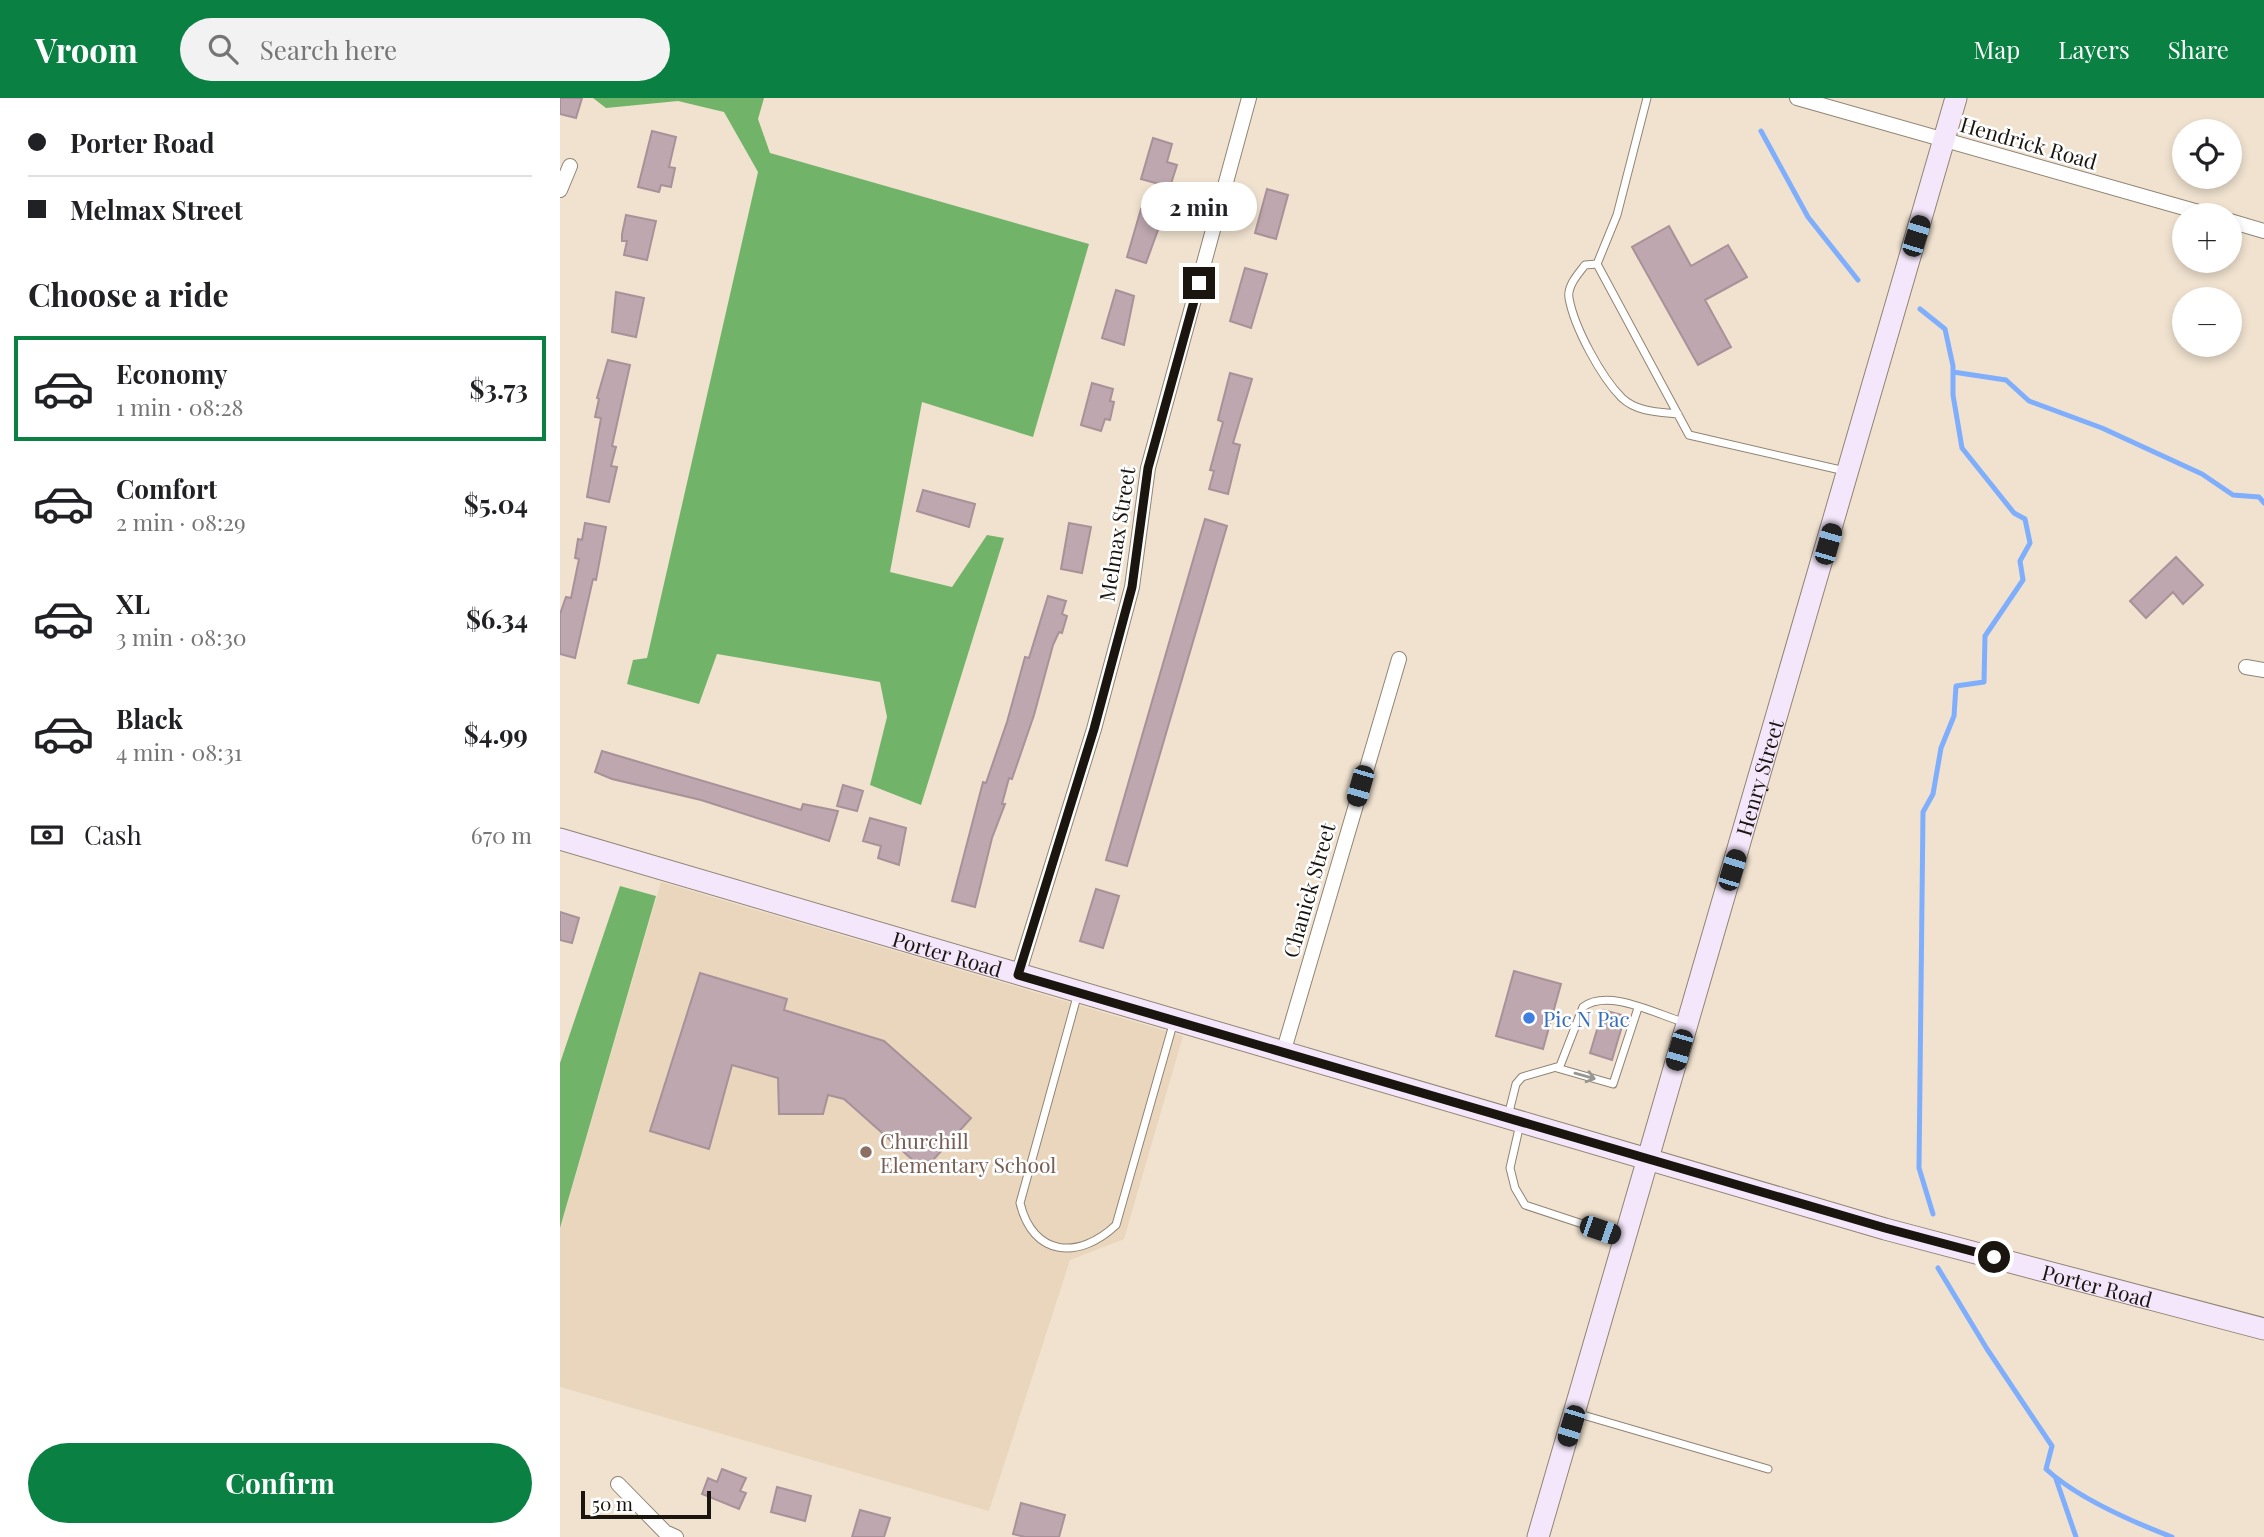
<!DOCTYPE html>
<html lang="en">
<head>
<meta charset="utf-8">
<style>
	:root { --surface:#fff; --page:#f2f2f2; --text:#202124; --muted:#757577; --line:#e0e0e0; --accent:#0b8043 }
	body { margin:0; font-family:"Playfair Display",serif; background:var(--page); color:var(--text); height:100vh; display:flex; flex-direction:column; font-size:26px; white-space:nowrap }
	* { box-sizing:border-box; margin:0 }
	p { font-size:23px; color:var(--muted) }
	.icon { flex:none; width:38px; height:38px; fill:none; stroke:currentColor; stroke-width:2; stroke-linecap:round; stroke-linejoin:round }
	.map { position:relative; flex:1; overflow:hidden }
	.panel { display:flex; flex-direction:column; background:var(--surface); width:560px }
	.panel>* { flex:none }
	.hud { display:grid; align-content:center; height:154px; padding:0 28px; background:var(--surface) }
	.buttons { position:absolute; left:1612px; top:21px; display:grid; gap:14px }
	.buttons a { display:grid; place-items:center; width:70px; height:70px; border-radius:50%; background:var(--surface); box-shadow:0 4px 10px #0003; font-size:35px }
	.scale { position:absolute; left:21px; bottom:18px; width:130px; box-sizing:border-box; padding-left:7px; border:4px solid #1a150f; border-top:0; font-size:19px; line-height:24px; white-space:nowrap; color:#1a150f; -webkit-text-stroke:5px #fff; paint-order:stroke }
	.end { position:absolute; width:32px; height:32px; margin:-16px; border:9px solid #1a150f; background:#fff; box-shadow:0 0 0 4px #fff }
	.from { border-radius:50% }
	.bubble { position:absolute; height:49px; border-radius:24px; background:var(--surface); box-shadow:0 4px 10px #0003; font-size:23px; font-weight:700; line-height:49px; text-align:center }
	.car { position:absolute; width:21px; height:42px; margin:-21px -10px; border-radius:9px; box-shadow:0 0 5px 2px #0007; background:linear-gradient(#222 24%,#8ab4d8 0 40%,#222 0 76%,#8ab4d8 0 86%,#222 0) }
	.hud b { display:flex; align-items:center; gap:24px; height:66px; font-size:26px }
	.hud b+b { border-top:2px solid var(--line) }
	.hud i { width:18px; height:18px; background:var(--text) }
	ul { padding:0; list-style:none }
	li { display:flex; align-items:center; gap:21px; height:105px; margin:0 14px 10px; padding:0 14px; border:4px solid transparent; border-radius:0px }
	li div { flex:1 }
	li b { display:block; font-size:26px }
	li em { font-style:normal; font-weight:700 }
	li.current { border-color:var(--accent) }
	li>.icon { width:63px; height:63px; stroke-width:1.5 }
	h2 { padding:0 28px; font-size:32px; line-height:84px }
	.pay { display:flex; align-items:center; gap:18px; height:77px; padding:0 28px; font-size:26px }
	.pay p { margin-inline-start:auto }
	.primary-button { display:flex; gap:14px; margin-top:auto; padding:14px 28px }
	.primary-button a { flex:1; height:80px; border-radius:42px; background:var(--accent); color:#fff; font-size:28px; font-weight:700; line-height:80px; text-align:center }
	header { display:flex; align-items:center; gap:42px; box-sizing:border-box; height:98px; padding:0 35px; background:var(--accent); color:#fff }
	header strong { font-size:33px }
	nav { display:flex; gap:38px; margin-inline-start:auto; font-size:24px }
	.search { width:490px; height:63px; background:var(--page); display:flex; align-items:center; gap:18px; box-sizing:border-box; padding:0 24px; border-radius:38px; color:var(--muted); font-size:26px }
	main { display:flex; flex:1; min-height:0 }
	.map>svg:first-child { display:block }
	.built { fill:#e9d6bd }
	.forest { fill:#71b469 }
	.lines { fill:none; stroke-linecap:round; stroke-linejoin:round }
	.stream { stroke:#7faefd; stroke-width:5 }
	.building { fill:#bea7af; stroke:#a89199; stroke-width:2 }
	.lane-casing { stroke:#918474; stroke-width:9 }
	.street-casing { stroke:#918474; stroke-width:16 }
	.secondary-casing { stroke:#918474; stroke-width:23 }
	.lane { stroke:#fff; stroke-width:7 }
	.street { stroke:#fff; stroke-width:14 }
	.secondary { stroke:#f4e7fb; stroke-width:21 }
	.oneway { stroke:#989693 }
	.route { stroke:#1a150f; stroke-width:9 }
	.shop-dot { fill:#3f7fe0; stroke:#fff; stroke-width:2.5 }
	.education-dot { fill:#8d6e63; stroke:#fff; stroke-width:2.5 }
	.labels { text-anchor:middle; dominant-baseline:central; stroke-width:5; stroke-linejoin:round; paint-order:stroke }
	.street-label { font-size:21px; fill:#1a150f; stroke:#fff }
	.shop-label { font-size:21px; fill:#366cbe; stroke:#fff; text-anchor:start }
	.education-label { font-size:21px; fill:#785e54; stroke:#fff; text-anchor:start }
</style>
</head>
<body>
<header>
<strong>Vroom</strong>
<div class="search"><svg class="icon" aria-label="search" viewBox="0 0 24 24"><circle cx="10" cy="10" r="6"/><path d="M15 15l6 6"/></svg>Search here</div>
<nav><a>Map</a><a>Layers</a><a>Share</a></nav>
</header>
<main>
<section class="panel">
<div class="hud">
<b><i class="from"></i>Porter Road</b>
<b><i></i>Melmax Street</b>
</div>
<h2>Choose a ride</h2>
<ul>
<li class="current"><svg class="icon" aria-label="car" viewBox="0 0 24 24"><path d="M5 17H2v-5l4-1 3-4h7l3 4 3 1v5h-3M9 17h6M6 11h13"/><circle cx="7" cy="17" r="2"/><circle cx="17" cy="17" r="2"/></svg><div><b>Economy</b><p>1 min · 08:28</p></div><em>$3.73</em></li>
<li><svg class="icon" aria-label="car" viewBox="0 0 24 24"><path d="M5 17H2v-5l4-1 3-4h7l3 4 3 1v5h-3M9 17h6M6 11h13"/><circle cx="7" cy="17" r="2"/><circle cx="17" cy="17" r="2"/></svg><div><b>Comfort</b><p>2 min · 08:29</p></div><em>$5.04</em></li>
<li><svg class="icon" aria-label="car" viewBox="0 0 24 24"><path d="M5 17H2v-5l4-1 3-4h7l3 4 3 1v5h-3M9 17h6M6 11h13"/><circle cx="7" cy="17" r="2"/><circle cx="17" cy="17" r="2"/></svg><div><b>XL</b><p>3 min · 08:30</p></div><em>$6.34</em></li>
<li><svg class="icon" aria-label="car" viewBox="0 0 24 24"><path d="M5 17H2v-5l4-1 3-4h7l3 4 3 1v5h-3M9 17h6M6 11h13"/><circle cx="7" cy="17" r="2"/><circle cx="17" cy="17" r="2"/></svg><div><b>Black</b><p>4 min · 08:31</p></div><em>$4.99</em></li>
</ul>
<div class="pay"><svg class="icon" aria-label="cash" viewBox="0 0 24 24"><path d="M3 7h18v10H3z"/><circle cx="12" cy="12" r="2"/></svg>Cash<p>670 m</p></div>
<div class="primary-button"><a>Confirm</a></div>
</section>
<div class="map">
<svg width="1704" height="1439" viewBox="0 0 1704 1439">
	<rect width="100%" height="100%" fill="#f0e2cf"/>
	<!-- built -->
	<path class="built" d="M101,784L623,938L564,1141L510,1162L429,1413L0,1289V1131Z"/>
	<!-- forest -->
	<path class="forest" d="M33,0H204L198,21L210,55L529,146L473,339L362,304L330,474L392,489L427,437L444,440L361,707L310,687L327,619L320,584L157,556L139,606L67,586L73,562L87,560L198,74L164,14L118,3L46,10Z
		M60,788L96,798L0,1130V965Z"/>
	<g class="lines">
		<!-- stream -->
		<path class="stream" d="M1201,33L1248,119L1298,182
			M1360,211L1385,231L1393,268V297L1402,350L1454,415L1465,421L1470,445L1460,463L1463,482L1425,538L1424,584L1396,588L1394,618L1381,650L1373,696L1363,714L1359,1070L1373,1116
			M1393,274L1446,282L1469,303L1542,330L1642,376L1673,397L1699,399L1704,405
			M1378,1170L1427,1251L1492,1348L1486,1371C1516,1399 1573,1424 1612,1439
			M1496,1381L1516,1439"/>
	</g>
	<!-- building -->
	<path class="building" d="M0,0H22L16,20L0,16Z
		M92,33L116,39L109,69L115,70L111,89L101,87L99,94L78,89Z
		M593,40L612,46L607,64L617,67L610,89L581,81Z
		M707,91L728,97L716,141L695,135Z
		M581,111L603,118L586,165L567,159Z
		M66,117L96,123L87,162L64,157L67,143H62V136Z
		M1109,128L1131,168L1168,147L1187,179L1145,202L1171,249L1138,267L1072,149Z
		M685,170L707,176L691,230L670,223Z
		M556,192L574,198L564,247L542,240Z
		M56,194L84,200L76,239L52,234Z
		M48,262L70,267L52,348L56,349L51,368L57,369L49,404L27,399L41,320L35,319L39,301L37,300Z
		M670,275L692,281L673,345L680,347L668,396L649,391L654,373L650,372L663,324L658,322Z
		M532,285L553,291L550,303L554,304L550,322L545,321L541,333L521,327Z
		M363,392L415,406L409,429L357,413Z
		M645,421L667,428L567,768L546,762Z
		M25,425L46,429L36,482L33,481L15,560L0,556V516L6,499L11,500L19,461L15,460L18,441L22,442Z
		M509,425L531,429L522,475L501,471Z
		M1616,459L1643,487L1623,506L1613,494L1586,520L1570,503Z
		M488,498L506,503L502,516L507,518L502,535L499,534L493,547L474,617L452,681L449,680L442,706H445L432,740L415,809L392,803L423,684L426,685L447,624L465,559L469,560Z
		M42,653L241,712L243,706L278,713L269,743L141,702L52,681L35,674Z
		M283,687L303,693L297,713L277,708Z
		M310,720L346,730L339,767L318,760L321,748L303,743Z
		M536,791L559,798L543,850L520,843Z
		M0,814L19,820L12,845L0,842Z
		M954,873L1001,886L983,951L936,938Z
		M140,875L227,901L224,912L324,943L411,1020L364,1072L284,1001L268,997L263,1016H219L218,980L172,967L149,1051L90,1033Z
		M1043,912L1065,918L1052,962L1030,955Z
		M162,1371L186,1380L180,1393L186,1395L179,1411L142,1396L148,1380L157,1384Z
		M217,1389L251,1398L245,1423L211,1414Z
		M461,1405L505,1417L499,1439H465L453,1436Z
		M300,1412L330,1420L324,1439H292Z"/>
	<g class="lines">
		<defs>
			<path id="lane" d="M1087,0L1057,117L1037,166L1129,337L1285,373
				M1037,166L1025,167C1018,176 1007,188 1009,200C1014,229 1041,279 1062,300C1077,314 1098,314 1118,316
				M518,895L460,1105C473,1159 519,1162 556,1127L614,923
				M997,970L1053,986L1078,910
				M948,1018L956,986L962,979L1000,968L1023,909C1048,890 1096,916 1123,924
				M960,1026L950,1070L955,1090L965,1107L1062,1139
				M1016,1315L1208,1371"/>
			<path id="street" d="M1237,0L1649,117
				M0,92L10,68
				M1670,123L1704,133
				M1686,569L1704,572
				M458,877L534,631L572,489L588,370L689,0
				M723,955L839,561
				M58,1386L105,1434L116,1439"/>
			<g id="secondary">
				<path id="s1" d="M0,741L1325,1131L1704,1231"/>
				<path id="s2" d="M978,1439L1396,0"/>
			</g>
		</defs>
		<!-- lane casing -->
		<use href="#lane" class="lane-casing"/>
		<!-- street casing -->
		<use href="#street" class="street-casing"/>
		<!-- secondary casing -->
		<use href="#secondary" class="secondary-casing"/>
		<!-- lane -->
		<use href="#lane" class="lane"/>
		<!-- street -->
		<use href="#street" class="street"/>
		<!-- secondary -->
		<use href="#secondary" class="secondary"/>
	</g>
	<!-- one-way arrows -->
	<defs><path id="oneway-shaft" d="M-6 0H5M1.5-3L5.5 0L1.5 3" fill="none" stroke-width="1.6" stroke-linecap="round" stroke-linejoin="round" transform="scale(1.75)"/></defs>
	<use class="oneway" href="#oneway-shaft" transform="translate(1025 978) rotate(16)"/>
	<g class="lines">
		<!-- route -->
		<path class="route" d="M639,185L588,370L572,489L534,631L458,877L1325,1130L1434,1159"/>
	</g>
	<!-- markers -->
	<circle class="shop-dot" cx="969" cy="920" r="7"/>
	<circle class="education-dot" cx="306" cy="1054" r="7"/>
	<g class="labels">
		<!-- street labels -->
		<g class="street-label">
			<text transform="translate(1469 44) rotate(16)">Hendrick Road</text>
			<text transform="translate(556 436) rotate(-81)">Melmax Street</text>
			<text stroke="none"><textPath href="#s2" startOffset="791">Henry Street</textPath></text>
			<text transform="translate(748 792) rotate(-74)">Chanick Street</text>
			<text stroke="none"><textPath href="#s1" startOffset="404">Porter Road</textPath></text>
			<text stroke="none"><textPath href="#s1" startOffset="1601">Porter Road</textPath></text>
		</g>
		<!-- shop labels -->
		<g class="shop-label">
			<text x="983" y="920">Pic N Pac</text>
		</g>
		<!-- education labels -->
		<g class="education-label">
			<text x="320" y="1042">Churchill<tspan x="320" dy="24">Elementary School</tspan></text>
		</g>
	</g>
</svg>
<div class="buttons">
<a><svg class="icon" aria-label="locate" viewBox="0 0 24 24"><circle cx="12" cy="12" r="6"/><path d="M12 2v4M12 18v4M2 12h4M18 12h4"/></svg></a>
<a>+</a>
<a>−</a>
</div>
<div class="scale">50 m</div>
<i class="end from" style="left:1434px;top:1159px"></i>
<i class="end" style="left:639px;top:185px"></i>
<div class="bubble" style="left:581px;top:84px;width:116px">2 min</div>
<i class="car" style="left:1356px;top:138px;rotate:17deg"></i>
<i class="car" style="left:1268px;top:446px;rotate:16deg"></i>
<i class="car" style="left:800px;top:688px;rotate:196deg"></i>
<i class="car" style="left:1172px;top:772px;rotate:17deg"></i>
<i class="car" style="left:1119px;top:952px;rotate:196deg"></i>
<i class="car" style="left:1040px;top:1132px;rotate:109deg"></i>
<i class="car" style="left:1011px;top:1328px;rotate:197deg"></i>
</div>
</main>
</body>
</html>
